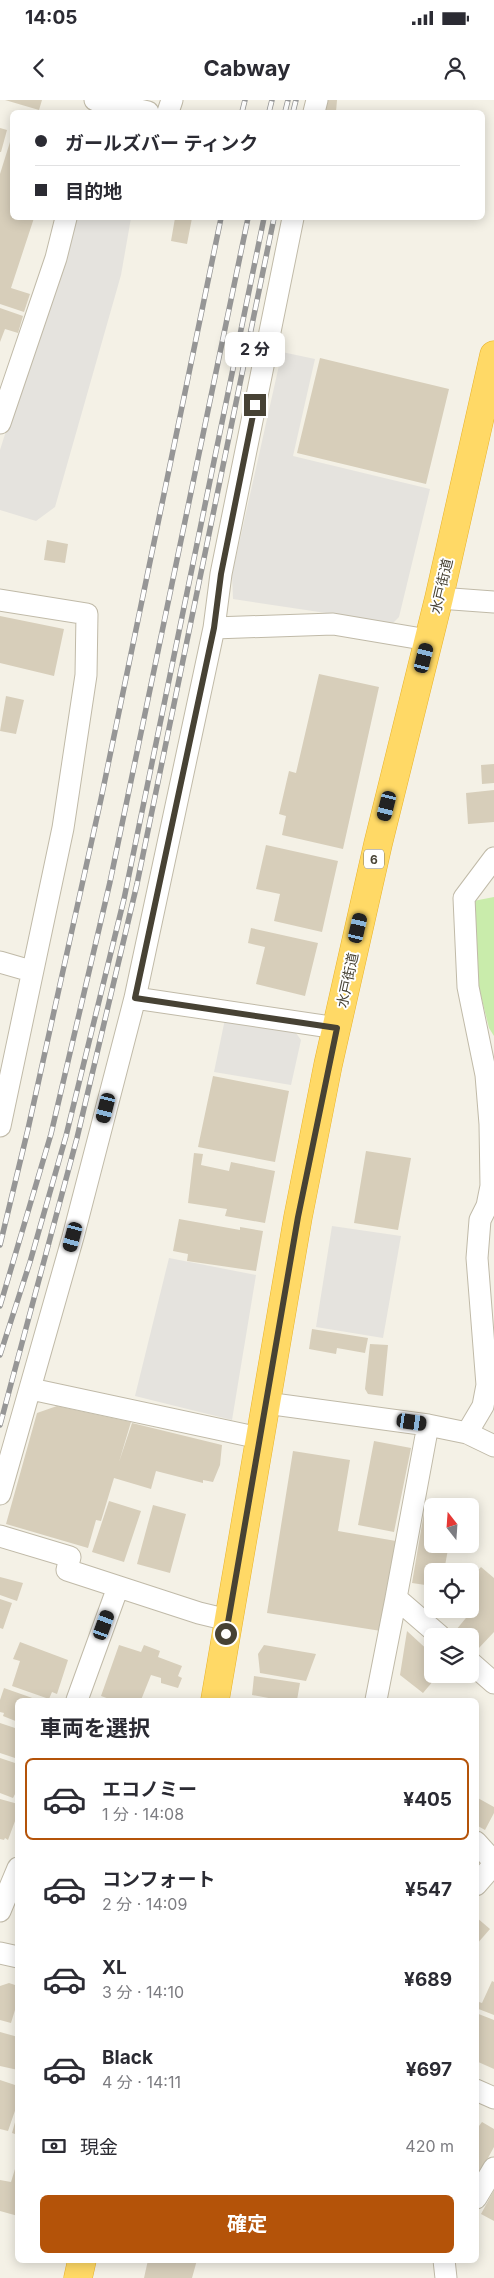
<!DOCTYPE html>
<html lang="ja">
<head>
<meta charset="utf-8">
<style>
	:root { --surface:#fff; --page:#f2f2f3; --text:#2b2b33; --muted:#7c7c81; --line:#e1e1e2; --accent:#b45309 }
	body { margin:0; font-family:Inter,"Noto Sans JP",sans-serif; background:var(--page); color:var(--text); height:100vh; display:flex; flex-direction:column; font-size:19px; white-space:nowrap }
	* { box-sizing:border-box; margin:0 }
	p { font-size:16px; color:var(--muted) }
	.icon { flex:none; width:28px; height:28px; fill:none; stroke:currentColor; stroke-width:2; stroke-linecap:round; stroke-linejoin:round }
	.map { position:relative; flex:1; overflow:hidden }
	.panel { position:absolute; left:15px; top:1598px; width:464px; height:565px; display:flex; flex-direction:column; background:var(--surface); border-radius:8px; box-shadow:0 2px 12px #0003 }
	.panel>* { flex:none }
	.guide { position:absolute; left:10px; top:10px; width:475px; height:110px; border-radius:8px; box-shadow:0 2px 12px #0003; display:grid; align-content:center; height:110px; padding:0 25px; background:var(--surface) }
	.needle { width:32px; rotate:343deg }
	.tools { position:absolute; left:424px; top:1398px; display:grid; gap:10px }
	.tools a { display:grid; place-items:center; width:55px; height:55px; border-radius:8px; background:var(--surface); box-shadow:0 2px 12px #0003; font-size:25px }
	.end { position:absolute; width:22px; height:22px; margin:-11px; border:6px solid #474234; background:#fff; box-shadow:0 0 0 2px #fff }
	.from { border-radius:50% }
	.bubble { position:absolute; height:35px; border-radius:8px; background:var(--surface); box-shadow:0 2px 12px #0003; font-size:16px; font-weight:700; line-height:35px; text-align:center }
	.car { position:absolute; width:15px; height:30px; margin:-15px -8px; border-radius:6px; box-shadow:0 0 4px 1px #0007; background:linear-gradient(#222 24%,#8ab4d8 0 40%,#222 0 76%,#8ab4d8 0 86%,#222 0) }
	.guide b { display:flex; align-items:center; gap:18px; height:48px; font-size:19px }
	.guide b+b { border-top:1px solid var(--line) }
	.guide i { width:12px; height:12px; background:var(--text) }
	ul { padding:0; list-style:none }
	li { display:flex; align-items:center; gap:15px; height:82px; margin:0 10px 8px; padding:0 15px; border:2px solid transparent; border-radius:8px }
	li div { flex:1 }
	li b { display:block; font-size:19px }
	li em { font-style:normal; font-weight:700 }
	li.selected { border-color:var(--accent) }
	li>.icon { width:45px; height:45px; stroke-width:1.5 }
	h2 { padding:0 25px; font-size:22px; line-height:60px }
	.pay { display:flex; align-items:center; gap:12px; height:55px; padding:0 25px; font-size:19px }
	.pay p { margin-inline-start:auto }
	.cta { display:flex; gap:10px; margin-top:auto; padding:10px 25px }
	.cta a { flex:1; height:58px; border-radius:8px; background:var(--accent); color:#fff; font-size:20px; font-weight:700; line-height:58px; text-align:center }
	.status { display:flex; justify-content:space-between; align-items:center; height:35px; padding:0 25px; background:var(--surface); direction:ltr }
	.status svg { height:14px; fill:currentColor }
	header { display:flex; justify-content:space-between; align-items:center; height:65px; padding:0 25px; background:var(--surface); font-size:22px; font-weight:700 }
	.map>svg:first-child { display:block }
	.green { fill:#c9ecab }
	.parking { fill:#e5e3de }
	.building { fill:#d7ceba }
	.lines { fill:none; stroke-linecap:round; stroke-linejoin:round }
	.minor-casing { stroke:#c0baa8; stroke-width:23 }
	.highway-casing { stroke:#e9b32b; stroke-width:29 }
	.minor { stroke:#fff; stroke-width:21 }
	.highway { stroke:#ffd966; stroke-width:28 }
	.rail-casing { stroke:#969696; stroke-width:5.5 }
	.rail { stroke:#fff; stroke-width:4; stroke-dasharray:11; stroke-linecap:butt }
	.route { stroke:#474234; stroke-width:6 }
	.labels { text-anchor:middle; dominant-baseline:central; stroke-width:4; stroke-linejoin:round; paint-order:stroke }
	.shield { fill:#fff; stroke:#7e7b71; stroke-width:1 }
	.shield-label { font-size:12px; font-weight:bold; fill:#474234 }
	.street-label { font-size:14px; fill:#474234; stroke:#fff }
</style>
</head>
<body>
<div class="status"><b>14:05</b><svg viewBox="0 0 49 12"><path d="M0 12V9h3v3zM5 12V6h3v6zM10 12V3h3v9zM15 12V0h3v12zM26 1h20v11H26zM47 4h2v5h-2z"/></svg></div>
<header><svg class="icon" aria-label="back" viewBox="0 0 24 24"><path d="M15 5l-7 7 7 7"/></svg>Cabway<svg class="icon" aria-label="person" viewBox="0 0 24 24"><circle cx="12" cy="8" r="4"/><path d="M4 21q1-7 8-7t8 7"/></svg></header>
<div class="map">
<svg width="494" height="2178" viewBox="0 0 494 2178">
	<rect width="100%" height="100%" fill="#f4f1e6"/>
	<!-- green -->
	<path class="green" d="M494,797V936L489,928L458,804Z"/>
	<!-- parking -->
	<path class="parking" d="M73,118H131L121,175L55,407L36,421L0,410V350Z
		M282,252L315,259L293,356L430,389L399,517L393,523L233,499L232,475Z
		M225,919L296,933L301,940L291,985L214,972Z
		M332,1126L401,1136L383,1238L316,1227Z
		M169,1158L256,1175L232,1320L135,1296Z"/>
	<!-- building -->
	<path class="building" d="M5,0H42L39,10Z
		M326,0H337L336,12H324Z
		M0,28L7,30L1,52H0Z
		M12,41V118H34L11,188L30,194L24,212L0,204V74L10,42Z
		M175,118H192L187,144L171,141Z
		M0,208L23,216L18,233L5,229L0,242Z
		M320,258L449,289L426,384L297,353Z
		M47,440L68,444L65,463L44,460Z
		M0,516L64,529L54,576L0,563Z
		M319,574L379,587L343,749L282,735L286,716L279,714L289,671L296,673Z
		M6,596L24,600L16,634L0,631Z
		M494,664V683L482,684L481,665Z
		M494,690V722L468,724L466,693Z
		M266,745L338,761L322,832L274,821L280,794L256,789Z
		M251,828L318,843L305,896L256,884L265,847L248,843Z
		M213,976L289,991L275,1062L198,1047Z
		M366,1051L411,1058L398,1130L354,1123Z
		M194,1053L203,1054L201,1065L229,1071L231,1062L275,1071L265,1123L225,1116L227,1109L188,1103Z
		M179,1119L240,1130V1127L263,1131L256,1171L187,1161L188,1154L173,1151Z
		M312,1229L368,1238L365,1253L337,1248L336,1254L309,1249Z
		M370,1244L388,1245L383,1296L368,1294L365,1289Z
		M57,1306L131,1322L119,1362L132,1323L222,1345L220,1365L213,1382L203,1380V1383L156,1371L151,1389L114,1378L101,1421L96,1420L88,1448L6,1424L37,1313Z
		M374,1341L411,1348L394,1432L358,1425Z
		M293,1351L350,1360L338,1431L396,1441L381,1531L267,1513Z
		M109,1401L141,1411L124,1462L92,1452Z
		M153,1405L186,1414L170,1473L137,1464Z
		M424,1413L432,1415V1444H449L444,1471H432V1486L412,1483Z
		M481,1467L494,1478V1532L478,1549L470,1542V1536H463L456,1530L475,1507L470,1503V1479Z
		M0,1477L23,1483L17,1501L0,1495Z
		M0,1499L12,1503L3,1529L0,1528Z
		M407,1531L432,1554V1574H439L423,1593L400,1575Z
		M20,1542L68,1560L57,1594L52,1592L49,1599L12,1586L20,1561L13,1559Z
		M119,1545L141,1552L144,1545L160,1551L158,1557L182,1566L178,1576L182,1578L178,1588L161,1583V1578L151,1575L141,1600H112L101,1596Z
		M264,1545L316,1554L306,1581L260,1573L258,1554Z
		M254,1576L300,1583L297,1600H279L252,1595Z
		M4,1588L38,1600H18V1622L3,1616L4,1613L0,1612V1600Z
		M0,1623L18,1629V1659L0,1653Z
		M0,1658L18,1664V1688L13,1698L0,1693Z
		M476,1697L494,1707V1713L485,1730L476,1725Z
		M0,1699L18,1704V1713L8,1740L5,1738L4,1740L0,1739Z
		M476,1817L490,1829L476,1845Z
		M492,1881L494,1882V1915L476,1908L479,1902L482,1903Z
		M9,1883L18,1886V1900L11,1923L0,1920V1886Z
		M476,1913L494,1920V1969L476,1961Z
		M0,1932L18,1937V1970L0,1966Z
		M0,1980L18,1986V2002L8,2031L0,2029Z
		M17,2015H18V2035L12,2033Z
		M482,2022L494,2029V2047L476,2080V2030Z
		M15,2069L18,2070V2116L0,2111V2080L11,2082Z
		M494,2090V2121L481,2114Z
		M148,2160H197L192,2178H144Z"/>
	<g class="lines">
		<defs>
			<path id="minor" d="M95,0L148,12
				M168,12L172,0
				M314,12L317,0
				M0,323L56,158L66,118
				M439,498L494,502
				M0,500L87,514L86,575L63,728L0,1026
				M214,528L221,474L293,118
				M0,862L31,871
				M135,898L337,928
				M31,1289L260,1338
				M266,1303L428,1325L467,1333L494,1346
				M428,1325L396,1498L440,1536
				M467,1333L483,1306L487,1285L477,1158L480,1120L487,1106L491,1086L490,1024L486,975L468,887L464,798L494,758
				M0,1394L73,1137L135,898L214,528L333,524L428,540
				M0,1436L70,1457L67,1470L199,1513L228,1520
				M470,1562L494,1583
				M77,1600L118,1487
				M376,1600L396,1498
				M476,1742L494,1762
				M476,1785L494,1764
				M0,1811L18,1768
				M0,1853L18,1857
				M476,1990L494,1998
				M476,2098L494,2068
				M444,2160L446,2178"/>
			<path id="highway" d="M215,1600L298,1117L328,965L378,744L439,498L494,255
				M78,2178L82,2160"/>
		</defs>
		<!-- minor casing -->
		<use href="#minor" class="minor-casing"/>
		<!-- highway casing -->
		<use href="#highway" class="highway-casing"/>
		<!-- minor -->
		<use href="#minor" class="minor"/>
		<!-- highway -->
		<use href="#highway" class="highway"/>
		<defs>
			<path id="rail" d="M242,12L245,0
				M269,12L272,0
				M285,12L288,0
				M293,12L296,0
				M0,1145L28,1029L101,699L221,118
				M0,1206L51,1034L110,782L248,118
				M0,1255L30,1162L66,1036L124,799L264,118
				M0,1325L77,1038L137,784L274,118"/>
		</defs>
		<!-- rail casing -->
		<use href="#rail" class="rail-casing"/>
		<!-- rail -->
		<use href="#rail" class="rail"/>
	</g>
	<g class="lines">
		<!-- route -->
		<path class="route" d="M226,1534L298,1117L337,928L135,898L214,528L221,474L255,305"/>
	</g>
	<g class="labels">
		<!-- shield labels -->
		<rect class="shield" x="364" y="749.5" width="20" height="19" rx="4"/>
		<g class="shield-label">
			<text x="374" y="759">6</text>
		</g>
		<!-- street labels -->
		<g class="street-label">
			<text transform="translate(441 486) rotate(-77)">水戸街道</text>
			<text transform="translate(347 880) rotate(-78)">水戸街道</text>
		</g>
	</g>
</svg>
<div class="tools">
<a><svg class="needle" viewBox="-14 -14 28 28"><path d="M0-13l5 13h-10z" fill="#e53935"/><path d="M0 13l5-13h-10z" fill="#7c7c81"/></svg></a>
<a><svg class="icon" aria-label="locate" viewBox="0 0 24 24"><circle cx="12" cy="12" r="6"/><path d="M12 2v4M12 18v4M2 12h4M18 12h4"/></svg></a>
<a><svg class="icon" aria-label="layers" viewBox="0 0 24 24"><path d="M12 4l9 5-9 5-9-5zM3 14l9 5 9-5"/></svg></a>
</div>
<i class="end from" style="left:226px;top:1534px"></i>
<i class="end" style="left:255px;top:305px"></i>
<div class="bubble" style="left:225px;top:232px;width:60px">2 分</div>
<i class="car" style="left:424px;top:558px;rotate:14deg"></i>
<i class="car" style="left:387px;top:706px;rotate:194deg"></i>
<i class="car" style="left:358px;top:828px;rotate:13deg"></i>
<i class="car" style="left:106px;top:1008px;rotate:194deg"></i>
<i class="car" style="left:73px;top:1137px;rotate:195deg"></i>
<i class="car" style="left:412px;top:1322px;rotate:98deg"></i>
<i class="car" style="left:104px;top:1525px;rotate:20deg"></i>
<div class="guide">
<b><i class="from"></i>ガールズバー ティンク</b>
<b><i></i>目的地</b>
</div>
<section class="panel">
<h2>車両を選択</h2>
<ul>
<li class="selected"><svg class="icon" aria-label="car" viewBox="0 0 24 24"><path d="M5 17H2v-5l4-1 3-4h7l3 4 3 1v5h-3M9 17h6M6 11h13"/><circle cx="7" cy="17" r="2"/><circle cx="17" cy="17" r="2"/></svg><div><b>エコノミー</b><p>1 分 · 14:08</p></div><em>¥405</em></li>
<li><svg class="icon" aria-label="car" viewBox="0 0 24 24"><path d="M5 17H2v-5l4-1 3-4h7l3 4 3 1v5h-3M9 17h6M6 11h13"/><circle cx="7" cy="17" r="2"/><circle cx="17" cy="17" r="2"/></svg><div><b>コンフォート</b><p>2 分 · 14:09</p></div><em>¥547</em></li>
<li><svg class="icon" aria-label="car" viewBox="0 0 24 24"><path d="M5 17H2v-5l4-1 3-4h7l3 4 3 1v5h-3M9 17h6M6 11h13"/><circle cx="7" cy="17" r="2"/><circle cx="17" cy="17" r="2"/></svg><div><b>XL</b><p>3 分 · 14:10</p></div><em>¥689</em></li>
<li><svg class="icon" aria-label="car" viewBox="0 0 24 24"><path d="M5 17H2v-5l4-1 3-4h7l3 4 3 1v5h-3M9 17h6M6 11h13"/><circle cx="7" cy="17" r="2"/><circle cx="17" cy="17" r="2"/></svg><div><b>Black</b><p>4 分 · 14:11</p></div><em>¥697</em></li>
</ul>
<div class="pay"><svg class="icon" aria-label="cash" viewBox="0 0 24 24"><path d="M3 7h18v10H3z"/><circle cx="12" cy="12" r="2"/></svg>現金<p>420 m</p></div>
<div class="cta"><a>確定</a></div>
</section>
</div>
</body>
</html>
